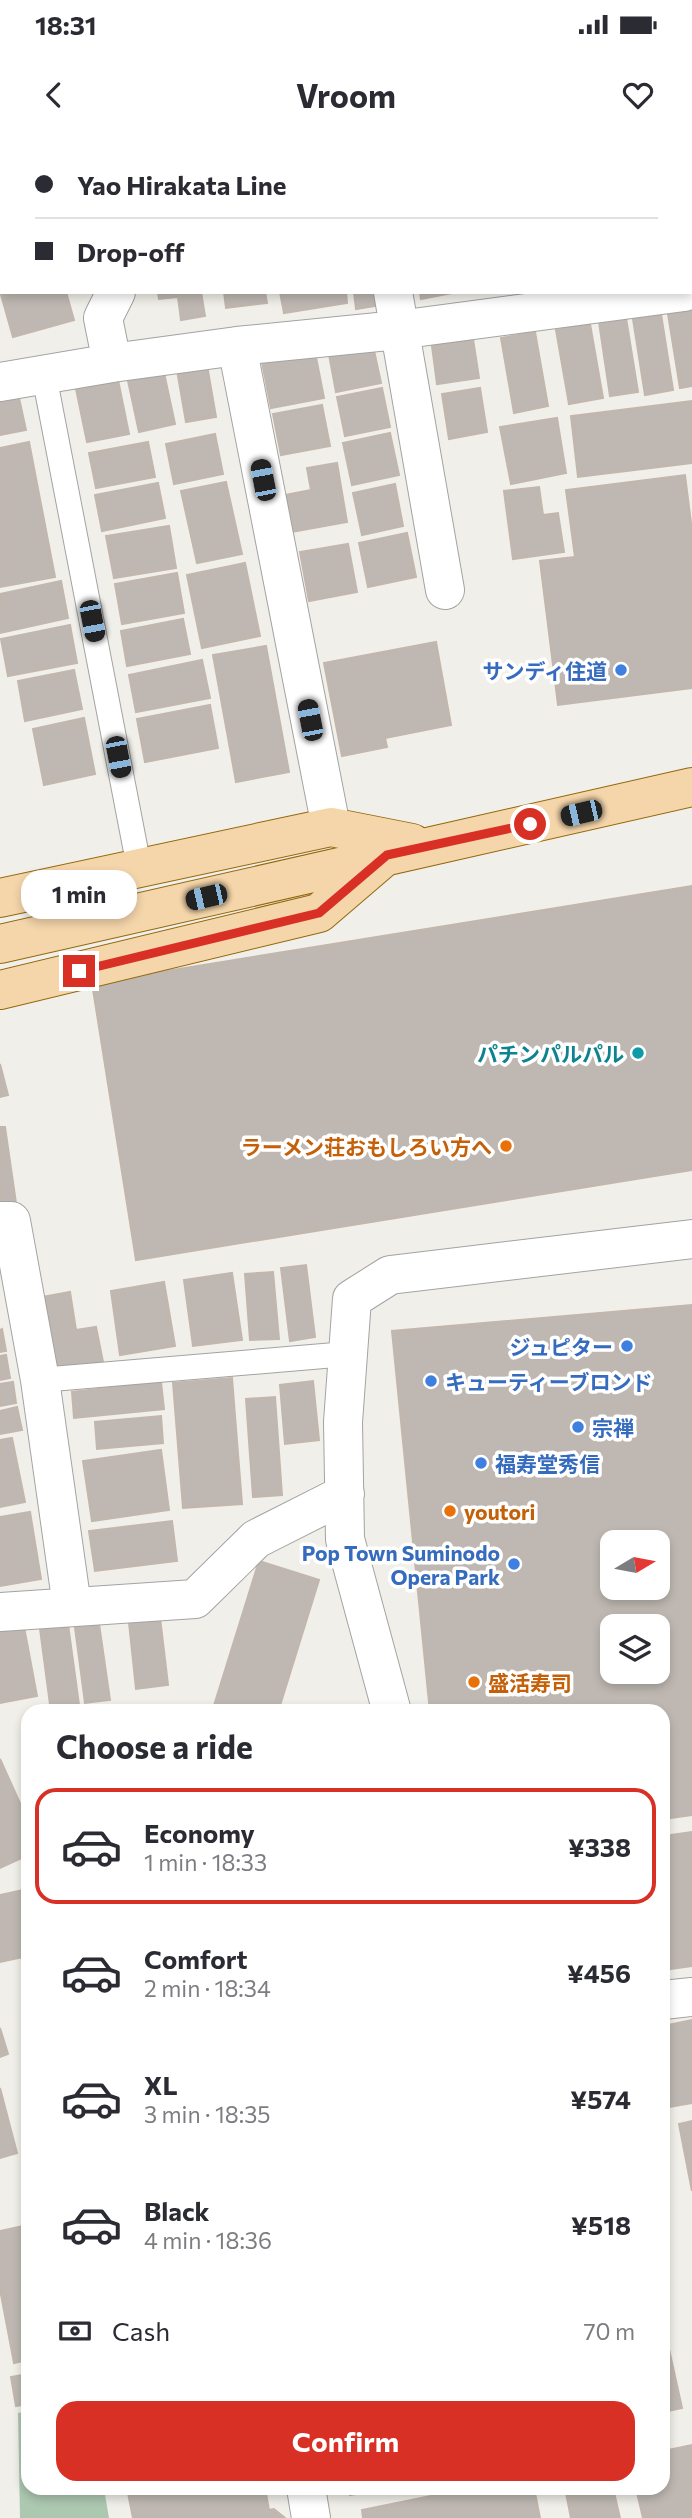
<!DOCTYPE html>
<html lang="en">
<head>
<meta charset="utf-8">
<style>
	:root { --surface:#fff; --page:#f7f7f7; --text:#2b2b33; --muted:#7c7c81; --line:#e1e1e2; --accent:#d93025 }
	body { margin:0; font-family:Commissioner,"Noto Sans JP",sans-serif; background:var(--page); color:var(--text); height:100vh; display:flex; flex-direction:column; font-size:26px; white-space:nowrap }
	* { box-sizing:border-box; margin:0 }
	p { font-size:23px; color:var(--muted) }
	.icon { flex:none; width:38px; height:38px; fill:none; stroke:currentColor; stroke-width:2; stroke-linecap:round; stroke-linejoin:round }
	.map { position:relative; flex:1; overflow:hidden }
	.side { position:absolute; left:21px; top:1564px; width:649px; height:791px; display:flex; flex-direction:column; background:var(--surface); border-radius:21px; box-shadow:0 4px 10px #0003 }
	.side>* { flex:none }
	.hud { position:absolute; left:0px; top:0px; width:693px; height:154px; box-shadow:0 4px 10px #0003; display:grid; align-content:center; height:154px; padding:0 35px; background:var(--surface) }
	.needle { width:46px; rotate:80deg }
	.buttons { position:absolute; left:600px; top:1390px; display:grid; gap:14px }
	.buttons a { display:grid; place-items:center; width:70px; height:70px; border-radius:14px; background:var(--surface); box-shadow:0 4px 10px #0003; font-size:35px }
	.end { position:absolute; width:32px; height:32px; margin:-16px; border:9px solid #d93025; background:#fff; box-shadow:0 0 0 4px #fff }
	.from { border-radius:50% }
	.bubble { position:absolute; height:49px; border-radius:21px; background:var(--surface); box-shadow:0 4px 10px #0003; font-size:23px; font-weight:700; line-height:49px; text-align:center }
	.car { position:absolute; width:21px; height:42px; margin:-21px -10px; border-radius:9px; box-shadow:0 0 5px 2px #0007; background:linear-gradient(#222 24%,#8ab4d8 0 40%,#222 0 76%,#8ab4d8 0 86%,#222 0) }
	.hud b { display:flex; align-items:center; gap:24px; height:66px; font-size:26px }
	.hud b+b { border-top:2px solid var(--line) }
	.hud i { width:18px; height:18px; background:var(--text) }
	ul { padding:0; list-style:none }
	li { display:flex; align-items:center; gap:21px; height:116px; margin:0 14px 10px; padding:0 21px; border:4px solid transparent; border-radius:21px }
	li div { flex:1 }
	li b { display:block; font-size:26px }
	li em { font-style:normal; font-weight:700 }
	li.selected { border-color:var(--accent) }
	li>.icon { width:63px; height:63px; stroke-width:1.5 }
	h2 { padding:0 35px; font-size:32px; line-height:84px }
	.pay { display:flex; align-items:center; gap:18px; height:77px; padding:0 35px; font-size:26px }
	.pay p { margin-inline-start:auto }
	.action { display:flex; gap:14px; margin-top:auto; padding:14px 35px }
	.action a { flex:1; height:80px; border-radius:21px; background:var(--accent); color:#fff; font-size:28px; font-weight:700; line-height:80px; text-align:center }
	.status { display:flex; justify-content:space-between; align-items:center; height:49px; padding:0 35px; background:var(--surface); direction:ltr }
	.status svg { height:19px; fill:currentColor }
	header { display:flex; justify-content:space-between; align-items:center; height:91px; padding:0 35px; background:var(--surface); font-size:32px; font-weight:700 }
	.map>svg:first-child { display:block }
	.cemetery { fill:#acc8b1 }
	.building { fill:#bfb8b2; stroke:#c2b6ad; stroke-width:2; fill-rule:evenodd }
	.lines { fill:none; stroke-linecap:round; stroke-linejoin:round }
	.lane-casing { stroke:#a3a3a3; stroke-width:26 }
	.street-casing { stroke:#a3a3a3; stroke-width:40 }
	.primary-casing { stroke:#93680c; stroke-width:40 }
	.lane { stroke:#fff; stroke-width:24 }
	.street { stroke:#fff; stroke-width:38 }
	.primary { stroke:#f5d6ab; stroke-width:38 }
	.route { stroke:#d93025; stroke-width:9 }
	.shop-dot { fill:#3f7fe0; stroke:#fff; stroke-width:2.5 }
	.culture-dot { fill:#0f9aa8; stroke:#fff; stroke-width:2.5 }
	.food-dot { fill:#e8710a; stroke:#fff; stroke-width:2.5 }
	.labels { text-anchor:middle; dominant-baseline:central; stroke-width:7; stroke-linejoin:round; paint-order:stroke }
	.shop-label { font-size:21px; font-weight:bold; fill:#366cbe; stroke:#fff; text-anchor:end }
	.culture-label { font-size:21px; font-weight:bold; fill:#0d838f; stroke:#fff; text-anchor:end }
	.food-label { font-size:21px; font-weight:bold; fill:#c56008; stroke:#fff; text-anchor:start }
</style>
</head>
<body>
<div class="status"><b>18:31</b><svg viewBox="0 0 49 12"><path d="M0 12V9h3v3zM5 12V6h3v6zM10 12V3h3v9zM15 12V0h3v12zM26 1h20v11H26zM47 4h2v5h-2z"/></svg></div>
<header><svg class="icon" aria-label="back" viewBox="0 0 24 24"><path d="M15 5l-7 7 7 7"/></svg>Vroom<svg class="icon" aria-label="heart" viewBox="0 0 24 24"><path d="M12 20l-8-8c-3-5 5-10 8-4 3-6 11-1 8 4z"/></svg></header>
<div class="map">
<svg width="692" height="2378" viewBox="0 0 692 2378">
	<rect width="100%" height="100%" fill="#f1efe9"/>
	<!-- cemetery -->
	<path class="cemetery" d="M28,2271V2348L104,2349L109,2378H20L18,2273Z"/>
	<!-- building -->
	<path class="building" d="M482,0H555V2H482Z
		M0,123H2V152H66L74,180L13,197L0,151Z
		M158,152H201L205,176L181,180L178,157L159,159Z
		M224,152H265L267,163L226,168Z
		M280,152H346L347,163L284,173Z
		M354,152H373L375,166L356,169Z
		M420,152H457L421,159Z
		M692,170V246L680,248L668,174Z
		M661,174L673,250L645,255L633,179Z
		M626,178L638,252L610,256L599,182Z
		M590,184L603,258L569,264L556,190Z
		M535,192L548,266L514,273L501,198Z
		M473,199L479,238L437,244L432,206Z
		M372,201L381,243L336,252L328,209Z
		M315,212L324,258L271,268L262,222Z
		M207,225L216,277L186,282L177,230Z
		M163,228L175,284L139,292L127,236Z
		M117,235L129,294L87,302L75,244Z
		M382,248L390,287L345,296L337,257Z
		M480,248L487,292L449,299L442,254Z
		M17,249L26,290L0,295V253Z
		M692,261V323L578,337L571,276Z
		M322,265L330,306L281,315L273,274Z
		M557,278L566,333L511,344L500,287Z
		M390,293L399,335L352,345L343,303Z
		M215,294L223,334L174,344L166,304Z
		M29,302L55,437L0,447V308Z
		M148,302L155,337L96,348L89,313Z
		M337,323L347,382L291,392L285,355L311,350L307,328Z
		M685,335L692,391V548L558,565L540,421L575,417L566,350Z
		M226,342L242,414L197,423L181,351Z
		M158,343L165,378L102,391L95,355Z
		M395,344L403,386L362,395L353,353Z
		M539,347L543,375L558,373L564,412L513,419L504,351Z
		M169,386L176,428L114,438L106,396Z
		M407,393L416,437L368,447L359,403Z
		M348,404L357,452L309,461L300,412Z
		M245,423L260,496L202,508L187,435Z
		M177,433L184,473L122,484L115,444Z
		M61,441L68,478L0,493V454Z
		M183,479L190,514L127,526L121,491Z
		M70,485L77,523L8,536L1,499Z
		M436,502L451,585L385,598L387,607L342,616L324,523Z
		M266,506L289,632L236,642L213,515Z
		M202,520L210,558L136,572L129,535Z
		M74,530L82,569L25,581L18,541Z
		M210,565L218,608L145,622L137,579Z
		M84,578L95,634L44,645L33,589Z
		M692,746V1030L136,1120L92,843Z
		M0,924L8,955L0,957Z
		M0,987H5L17,1070L0,1073Z
		M306,1125L315,1197L290,1201L281,1128Z
		M273,1132L279,1199L250,1200L245,1134Z
		M232,1133L242,1200L193,1206L184,1140Z
		M164,1142L175,1206L120,1215L111,1151Z
		M70,1152L76,1190L96,1187L103,1222L54,1229L42,1157Z
		M692,1165V1675L663,1679V1572H430L392,1191ZM612,1402H658V1447H612ZM612,1486H658V1531H612Z
		M2,1189L6,1211L0,1212V1190Z
		M6,1215L10,1238L0,1240V1216Z
		M232,1238L242,1364L183,1368L173,1243Z
		M313,1241L319,1300L285,1304L280,1245Z
		M13,1242L16,1263L0,1266V1244Z
		M161,1242L164,1269L74,1278L72,1252Z
		M275,1257L282,1355L253,1357L246,1259Z
		M17,1267L22,1290L0,1294V1271Z
		M161,1276L163,1303L97,1309L95,1282Z
		M12,1298L25,1362L0,1367V1300Z
		M161,1310L169,1370L92,1381L83,1321Z
		M30,1372L41,1439L0,1446V1377Z
		M172,1381L177,1421L95,1431L89,1391Z
		M259,1421L319,1440L278,1572H212Z
		M159,1469L168,1545L136,1549L128,1473Z
		M22,1476L37,1556L0,1563V1481Z
		M67,1477L80,1572H51L39,1481Z
		M98,1477L110,1560L85,1563L74,1480Z
		M0,1619L28,1681V1715L0,1728Z
		M692,1692V1826L663,1830V1696Z
		M28,1749V1816L0,1822V1755Z
		M692,1880V1963L663,1968V1886Z
		M0,1888L8,1914L0,1917Z
		M0,1948L17,2013L0,2018Z
		M692,1981V2051L679,1984Z
		M28,2085V2220L14,2223L0,2149V2091Z
		M663,2182L682,2268L663,2272Z
		M28,2234V2264L16,2266L11,2237Z
		M692,2305V2378H643L636,2348H663V2311Z
		M127,2348H265L269,2370L274,2369L285,2378H133Z
		M348,2348H383L350,2355Z
		M470,2348H534L540,2378H363L362,2370Z
		M565,2348H613L620,2378H571Z"/>
	<g class="lines">
		<defs>
			<path id="lane" d="M44,235L139,727
				M40,1240L347,1214"/>
			<path id="street" d="M182,0V2
				M370,0L371,2
				M305,2L317,0
				M393,152L445,450
				M237,206L331,687
				M112,223L103,178L116,152
				M0,242L112,223L237,206L398,190L684,152
				M0,1081H11L40,1240L72,1466
				M0,1472L195,1459L256,1399L345,1354
				M392,1572L345,1399L343,1282L352,1159L390,1135L692,1099
				M663,1860L692,1857
				M306,2348L311,2378"/>
			<path id="primary" d="M0,758L331,687L412,703
				M0,804L692,647
				M0,850L319,773L382,719"/>
		</defs>
		<!-- lane casing -->
		<use href="#lane" class="lane-casing"/>
		<!-- street casing -->
		<use href="#street" class="street-casing"/>
		<!-- primary casing -->
		<use href="#primary" class="primary-casing"/>
		<!-- lane -->
		<use href="#lane" class="lane"/>
		<!-- street -->
		<use href="#street" class="street"/>
		<!-- primary -->
		<use href="#primary" class="primary"/>
	</g>
	<g class="lines">
		<!-- route -->
		<path class="route" d="M79,831L319,773L387,715L530,684"/>
	</g>
	<!-- markers -->
	<g class="shop-dot">
		<circle cx="621" cy="530" r="7"/>
		<circle cx="627" cy="1206" r="7"/>
		<circle cx="431" cy="1241" r="7"/>
		<circle cx="578" cy="1287" r="7"/>
		<circle cx="481" cy="1323" r="7"/>
		<circle cx="514" cy="1424" r="7"/>
	</g>
	<circle class="culture-dot" cx="638" cy="913" r="7"/>
	<g class="food-dot">
		<circle cx="506" cy="1006" r="7"/>
		<circle cx="450" cy="1371" r="7"/>
		<circle cx="474" cy="1542" r="7"/>
	</g>
	<g class="labels">
		<!-- shop labels -->
		<g class="shop-label">
			<text x="607" y="530">サンディ住道</text>
			<text x="613" y="1206">ジュピター</text>
			<text x="445" y="1241" text-anchor="start">キューティーブロンド</text>
			<text x="592" y="1287" text-anchor="start">宗禅</text>
			<text x="495" y="1323" text-anchor="start">福寿堂秀信</text>
			<text x="500" y="1412">Pop Town Suminodo<tspan x="500" dy="24">Opera Park</tspan></text>
		</g>
		<!-- culture labels -->
		<g class="culture-label">
			<text x="624" y="913">パチンパルパル</text>
		</g>
		<!-- food labels -->
		<g class="food-label">
			<text x="492" y="1006" text-anchor="end">ラーメン荘おもしろい方へ</text>
			<text x="464" y="1371">youtori</text>
			<text x="488" y="1542">盛活寿司</text>
		</g>
	</g>
</svg>
<div class="buttons">
<a><svg class="needle" viewBox="-14 -14 28 28"><path d="M0-13l5 13h-10z" fill="#e53935"/><path d="M0 13l5-13h-10z" fill="#7c7c81"/></svg></a>
<a><svg class="icon" aria-label="layers" viewBox="0 0 24 24"><path d="M12 4l9 5-9 5-9-5zM3 14l9 5 9-5"/></svg></a>
</div>
<i class="end from" style="left:530px;top:684px"></i>
<i class="end" style="left:79px;top:831px"></i>
<div class="bubble" style="left:21px;top:730px;width:116px">1 min</div>
<i class="car" style="left:263px;top:340px;rotate:349deg"></i>
<i class="car" style="left:92px;top:481px;rotate:169deg"></i>
<i class="car" style="left:310px;top:580px;rotate:349deg"></i>
<i class="car" style="left:118px;top:617px;rotate:169deg"></i>
<i class="car" style="left:581px;top:673px;rotate:257deg"></i>
<i class="car" style="left:206px;top:757px;rotate:257deg"></i>
<div class="hud">
<b><i class="from"></i>Yao Hirakata Line</b>
<b><i></i>Drop-off</b>
</div>
<section class="side">
<h2>Choose a ride</h2>
<ul>
<li class="selected"><svg class="icon" aria-label="car" viewBox="0 0 24 24"><path d="M5 17H2v-5l4-1 3-4h7l3 4 3 1v5h-3M9 17h6M6 11h13"/><circle cx="7" cy="17" r="2"/><circle cx="17" cy="17" r="2"/></svg><div><b>Economy</b><p>1 min · 18:33</p></div><em>¥338</em></li>
<li><svg class="icon" aria-label="car" viewBox="0 0 24 24"><path d="M5 17H2v-5l4-1 3-4h7l3 4 3 1v5h-3M9 17h6M6 11h13"/><circle cx="7" cy="17" r="2"/><circle cx="17" cy="17" r="2"/></svg><div><b>Comfort</b><p>2 min · 18:34</p></div><em>¥456</em></li>
<li><svg class="icon" aria-label="car" viewBox="0 0 24 24"><path d="M5 17H2v-5l4-1 3-4h7l3 4 3 1v5h-3M9 17h6M6 11h13"/><circle cx="7" cy="17" r="2"/><circle cx="17" cy="17" r="2"/></svg><div><b>XL</b><p>3 min · 18:35</p></div><em>¥574</em></li>
<li><svg class="icon" aria-label="car" viewBox="0 0 24 24"><path d="M5 17H2v-5l4-1 3-4h7l3 4 3 1v5h-3M9 17h6M6 11h13"/><circle cx="7" cy="17" r="2"/><circle cx="17" cy="17" r="2"/></svg><div><b>Black</b><p>4 min · 18:36</p></div><em>¥518</em></li>
</ul>
<div class="pay"><svg class="icon" aria-label="cash" viewBox="0 0 24 24"><path d="M3 7h18v10H3z"/><circle cx="12" cy="12" r="2"/></svg>Cash<p>70 m</p></div>
<div class="action"><a>Confirm</a></div>
</section>
</div>
</body>
</html>
